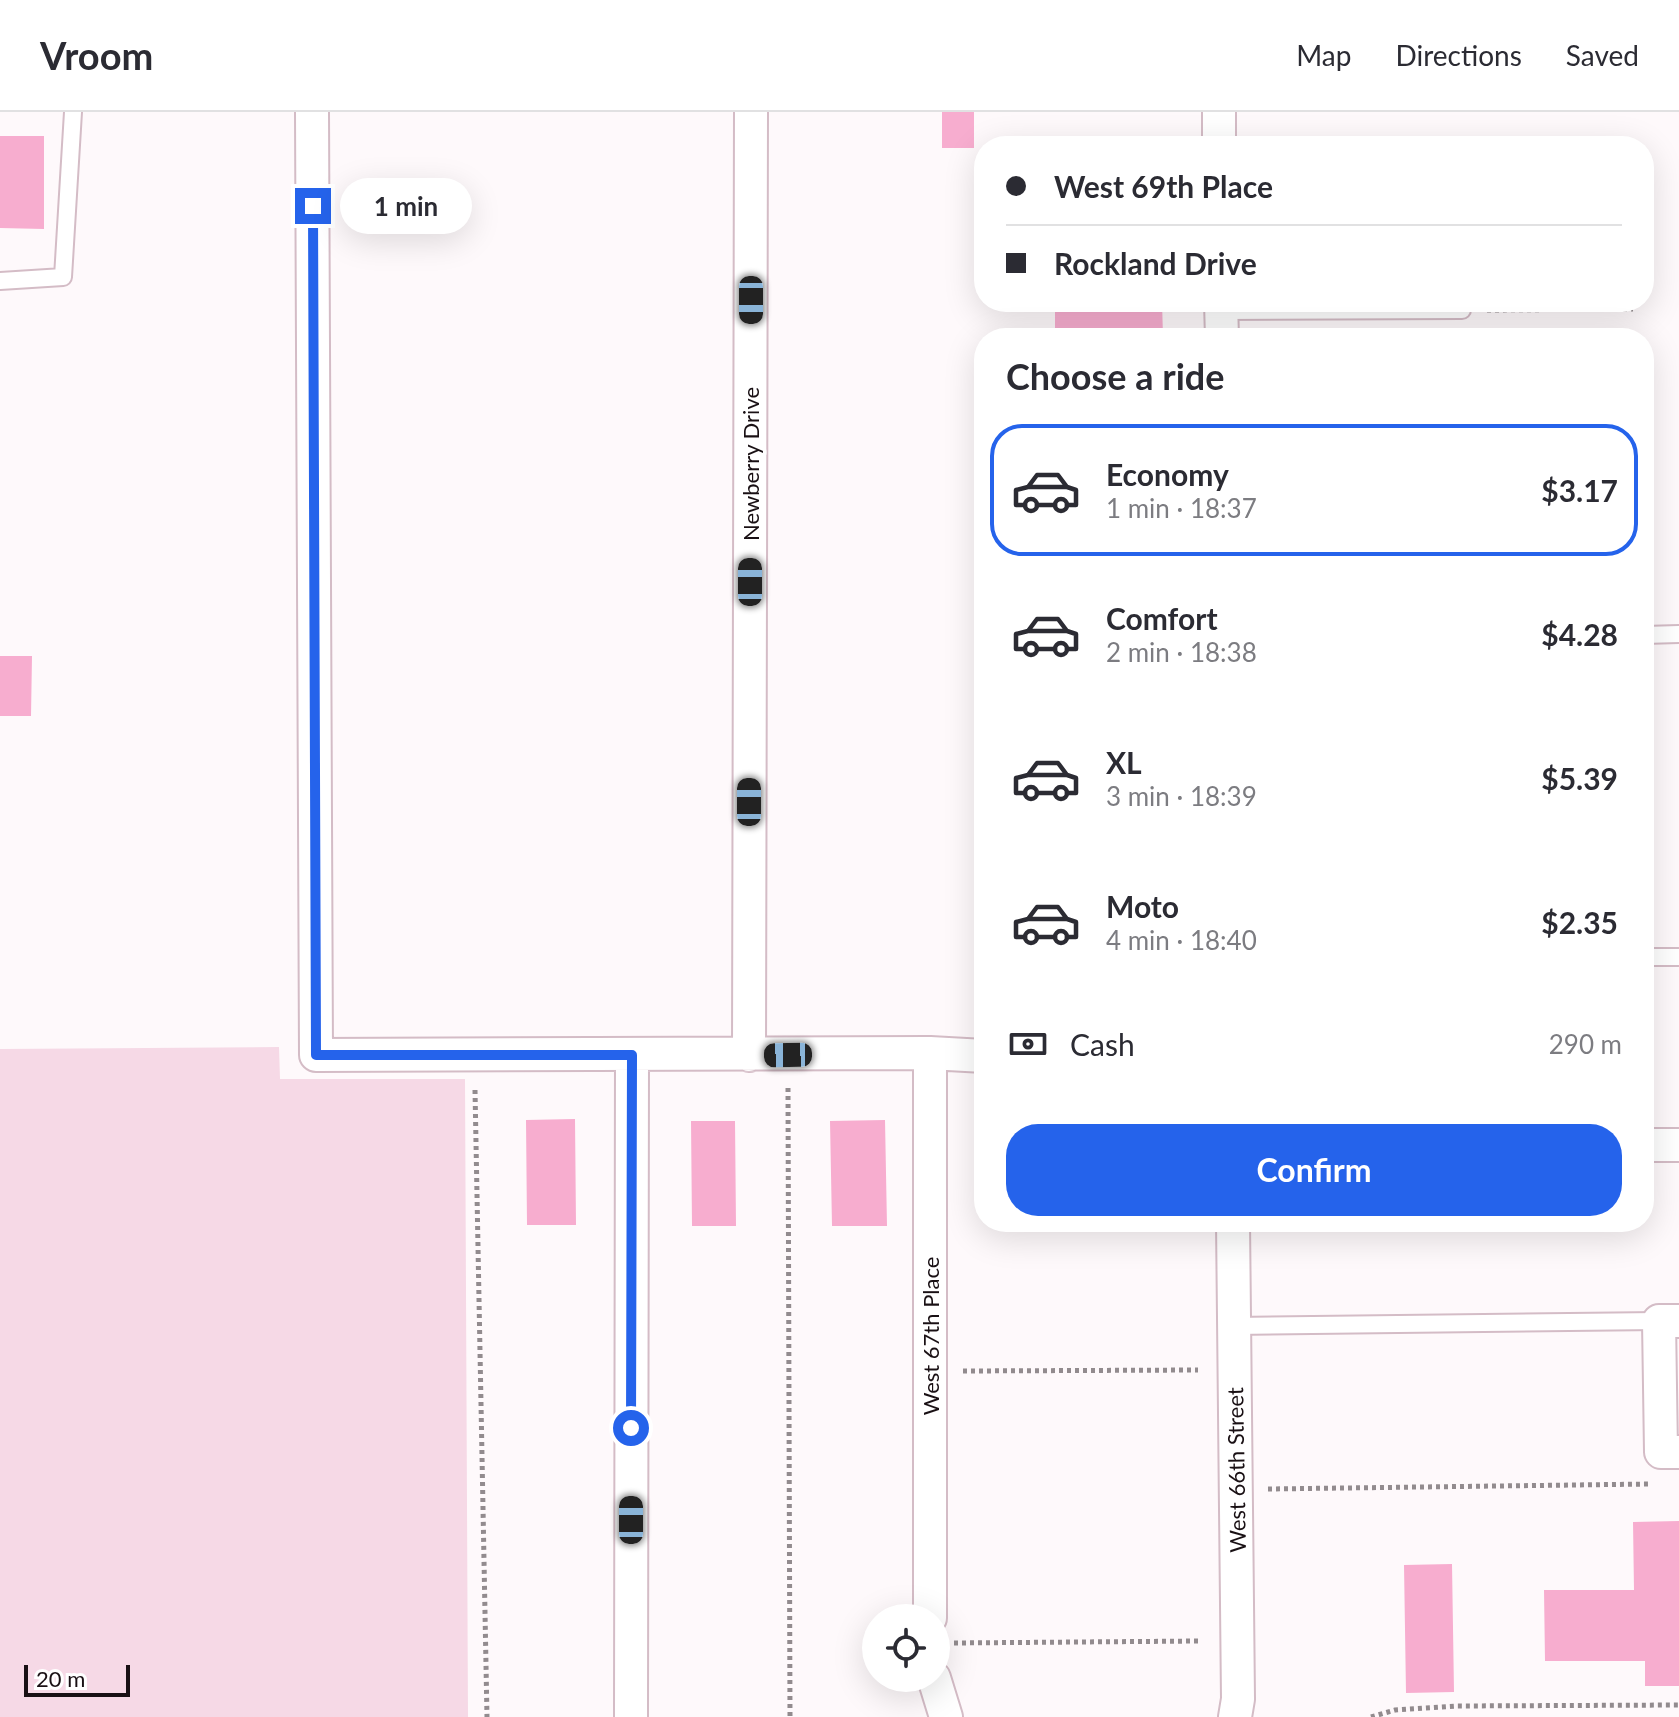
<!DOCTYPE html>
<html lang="en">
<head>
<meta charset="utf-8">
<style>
	:root { --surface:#fff; --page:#f7f7f7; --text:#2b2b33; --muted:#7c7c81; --line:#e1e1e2; --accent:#2563eb }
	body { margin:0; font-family:Lato,sans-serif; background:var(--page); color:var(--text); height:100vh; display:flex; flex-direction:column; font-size:30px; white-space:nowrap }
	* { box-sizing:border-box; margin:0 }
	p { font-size:26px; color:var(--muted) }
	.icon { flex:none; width:44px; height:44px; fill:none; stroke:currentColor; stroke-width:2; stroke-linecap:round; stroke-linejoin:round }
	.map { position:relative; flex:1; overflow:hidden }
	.details { position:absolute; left:974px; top:216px; width:680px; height:904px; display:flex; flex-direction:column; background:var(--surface); border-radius:32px; box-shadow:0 8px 32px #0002 }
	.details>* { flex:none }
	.guide { position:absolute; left:974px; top:24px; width:680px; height:176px; border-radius:32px; box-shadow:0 8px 32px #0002; display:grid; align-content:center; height:176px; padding:0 32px; background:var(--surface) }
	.buttons { position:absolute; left:862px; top:1492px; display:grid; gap:16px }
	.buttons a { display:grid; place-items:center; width:88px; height:88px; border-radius:50%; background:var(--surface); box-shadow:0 8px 32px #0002; font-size:40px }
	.scale { position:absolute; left:24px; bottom:20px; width:106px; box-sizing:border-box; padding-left:8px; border:4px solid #191014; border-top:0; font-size:22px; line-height:28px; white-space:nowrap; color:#191014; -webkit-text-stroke:6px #fff; paint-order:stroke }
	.end { position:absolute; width:36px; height:36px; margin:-18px; border:10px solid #2563eb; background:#fff; box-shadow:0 0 0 4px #fff }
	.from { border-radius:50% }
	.bubble { position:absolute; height:56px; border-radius:28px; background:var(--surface); box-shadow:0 8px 32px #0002; font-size:26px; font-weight:700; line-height:56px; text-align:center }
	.car { position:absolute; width:24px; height:48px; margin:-24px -12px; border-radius:10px; box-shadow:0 0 6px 2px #0007; background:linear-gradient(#222 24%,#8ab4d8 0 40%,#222 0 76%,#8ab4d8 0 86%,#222 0) }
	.guide b { display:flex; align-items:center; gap:28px; height:76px; font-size:30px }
	.guide b+b { border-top:2px solid var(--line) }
	.guide i { width:20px; height:20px; background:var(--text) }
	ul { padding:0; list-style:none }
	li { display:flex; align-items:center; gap:24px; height:132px; margin:0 16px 12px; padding:0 16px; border:4px solid transparent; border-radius:32px }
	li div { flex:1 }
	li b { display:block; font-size:30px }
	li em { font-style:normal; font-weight:700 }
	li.current { border-color:var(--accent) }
	li>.icon { width:72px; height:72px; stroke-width:1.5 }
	h2 { padding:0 32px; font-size:36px; line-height:96px }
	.pay { display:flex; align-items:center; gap:20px; height:88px; padding:0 32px; font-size:30px }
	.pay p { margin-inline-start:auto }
	.button { display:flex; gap:16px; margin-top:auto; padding:16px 32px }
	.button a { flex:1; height:92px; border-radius:32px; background:var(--accent); color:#fff; font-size:32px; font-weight:700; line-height:92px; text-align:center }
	header { display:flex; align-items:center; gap:48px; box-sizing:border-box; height:112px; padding:0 40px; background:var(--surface); border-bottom:2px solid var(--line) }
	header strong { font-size:38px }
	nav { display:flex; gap:44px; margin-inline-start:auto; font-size:28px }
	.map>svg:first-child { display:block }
	.green { fill:#f6d9e6 }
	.building { fill:#f7adcf }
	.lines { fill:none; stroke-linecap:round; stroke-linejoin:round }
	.lane-casing { stroke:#d4bcc6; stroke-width:20 }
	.street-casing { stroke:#d4bcc6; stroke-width:36 }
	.path { stroke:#928b8e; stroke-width:5; stroke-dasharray:4 4; stroke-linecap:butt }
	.lane { stroke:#fff; stroke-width:16 }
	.street { stroke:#fff; stroke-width:32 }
	.route { stroke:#2563eb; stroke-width:10 }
	.labels { text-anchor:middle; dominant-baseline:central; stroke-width:7; stroke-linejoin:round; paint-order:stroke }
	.street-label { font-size:22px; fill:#191014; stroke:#fff }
</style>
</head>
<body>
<header>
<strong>Vroom</strong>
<nav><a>Map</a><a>Directions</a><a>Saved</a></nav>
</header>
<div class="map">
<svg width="1679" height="1605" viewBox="0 0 1679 1605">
	<rect width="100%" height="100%" fill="#fef9fb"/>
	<!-- green -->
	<path class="green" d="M1561,190H1633V197H1561Z
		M279,935L280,967H465L468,1605H0V937Z"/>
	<!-- building -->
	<path class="building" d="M942,0H974V36H942Z
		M0,24H44V117L0,116Z
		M1055,190H1162L1163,224L1055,225Z
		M0,544H32L31,604H0Z
		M575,1007L576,1113H527L526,1008Z
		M885,1008L887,1114H832L830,1009Z
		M691,1009H735L736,1114H692Z
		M1679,1409V1574H1645V1549H1545L1544,1478H1634L1633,1410Z
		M1452,1452L1454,1580L1406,1581L1404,1453Z"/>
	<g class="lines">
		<defs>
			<path id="lane" d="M0,169L63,165L73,0
				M1221,199L1462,198
				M1644,523L1679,522
				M1644,845H1679
				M1234,1214L1659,1209"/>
			<path id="street" d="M312,0L316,943L930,941L984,944
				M1219,0V34
				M1221,190L1222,226
				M749,943L751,0
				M1644,1033H1679
				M1233,1110L1238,1587L1235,1605
				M1679,1209H1659L1661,1340H1679
				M930,1506V941
				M934,1566L946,1605
				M631,1605L632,943"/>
		</defs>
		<!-- lane casing -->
		<use href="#lane" class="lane-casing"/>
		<!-- street casing -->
		<use href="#street" class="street-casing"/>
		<!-- path -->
		<path class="path" d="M1431,34L1631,33
			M1487,198L1633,197
			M788,976L790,1605
			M475,978L487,1605
			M963,1259L1198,1258
			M1268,1377L1650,1372
			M954,1531L1201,1529
			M1371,1605L1395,1598L1457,1594L1679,1593"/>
		<!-- lane -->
		<use href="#lane" class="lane"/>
		<!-- street -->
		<use href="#street" class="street"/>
	</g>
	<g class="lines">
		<!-- route -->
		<path class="route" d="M313,94L316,943H632L631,1316"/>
	</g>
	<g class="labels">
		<!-- street labels -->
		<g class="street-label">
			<text transform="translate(750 352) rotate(-90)">Newberry Drive</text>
			<text transform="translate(930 1224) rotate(-90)">West 67th Place</text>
			<text transform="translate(1236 1358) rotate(-91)">West 66th Street</text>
		</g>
	</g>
</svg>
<div class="buttons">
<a><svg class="icon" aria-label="locate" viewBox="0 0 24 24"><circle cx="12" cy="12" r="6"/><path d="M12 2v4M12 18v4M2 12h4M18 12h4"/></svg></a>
</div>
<div class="scale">20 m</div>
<i class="end from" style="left:631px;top:1316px"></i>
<i class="end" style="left:313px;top:94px"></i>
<div class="bubble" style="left:340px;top:66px;width:132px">1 min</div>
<i class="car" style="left:751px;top:188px;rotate:180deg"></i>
<i class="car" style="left:750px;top:470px;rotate:0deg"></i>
<i class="car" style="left:749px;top:690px;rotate:0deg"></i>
<i class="car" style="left:788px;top:943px;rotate:269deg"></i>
<i class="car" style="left:631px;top:1408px;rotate:0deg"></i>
<div class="guide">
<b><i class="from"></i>West 69th Place</b>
<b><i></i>Rockland Drive</b>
</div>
<section class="details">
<h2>Choose a ride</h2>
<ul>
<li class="current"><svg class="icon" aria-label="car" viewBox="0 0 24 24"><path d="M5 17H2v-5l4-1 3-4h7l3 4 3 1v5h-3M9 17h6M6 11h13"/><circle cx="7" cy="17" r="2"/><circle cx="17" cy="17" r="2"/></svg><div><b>Economy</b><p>1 min · 18:37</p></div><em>$3.17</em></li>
<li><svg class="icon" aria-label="car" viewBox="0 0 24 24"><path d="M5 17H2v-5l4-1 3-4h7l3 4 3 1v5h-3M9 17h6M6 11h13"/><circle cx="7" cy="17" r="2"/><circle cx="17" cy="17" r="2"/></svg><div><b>Comfort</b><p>2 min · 18:38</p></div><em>$4.28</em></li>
<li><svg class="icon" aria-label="car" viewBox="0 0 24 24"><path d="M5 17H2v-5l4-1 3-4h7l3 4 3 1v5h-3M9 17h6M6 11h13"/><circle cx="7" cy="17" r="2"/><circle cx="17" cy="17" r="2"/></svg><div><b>XL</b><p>3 min · 18:39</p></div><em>$5.39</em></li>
<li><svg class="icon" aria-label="car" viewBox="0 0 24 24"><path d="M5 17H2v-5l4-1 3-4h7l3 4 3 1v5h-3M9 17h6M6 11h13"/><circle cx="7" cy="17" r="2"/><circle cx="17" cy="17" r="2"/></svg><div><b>Moto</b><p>4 min · 18:40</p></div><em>$2.35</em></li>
</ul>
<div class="pay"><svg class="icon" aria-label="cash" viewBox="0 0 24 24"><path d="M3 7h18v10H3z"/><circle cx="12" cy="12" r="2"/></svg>Cash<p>290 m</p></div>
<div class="button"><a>Confirm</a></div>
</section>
</div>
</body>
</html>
